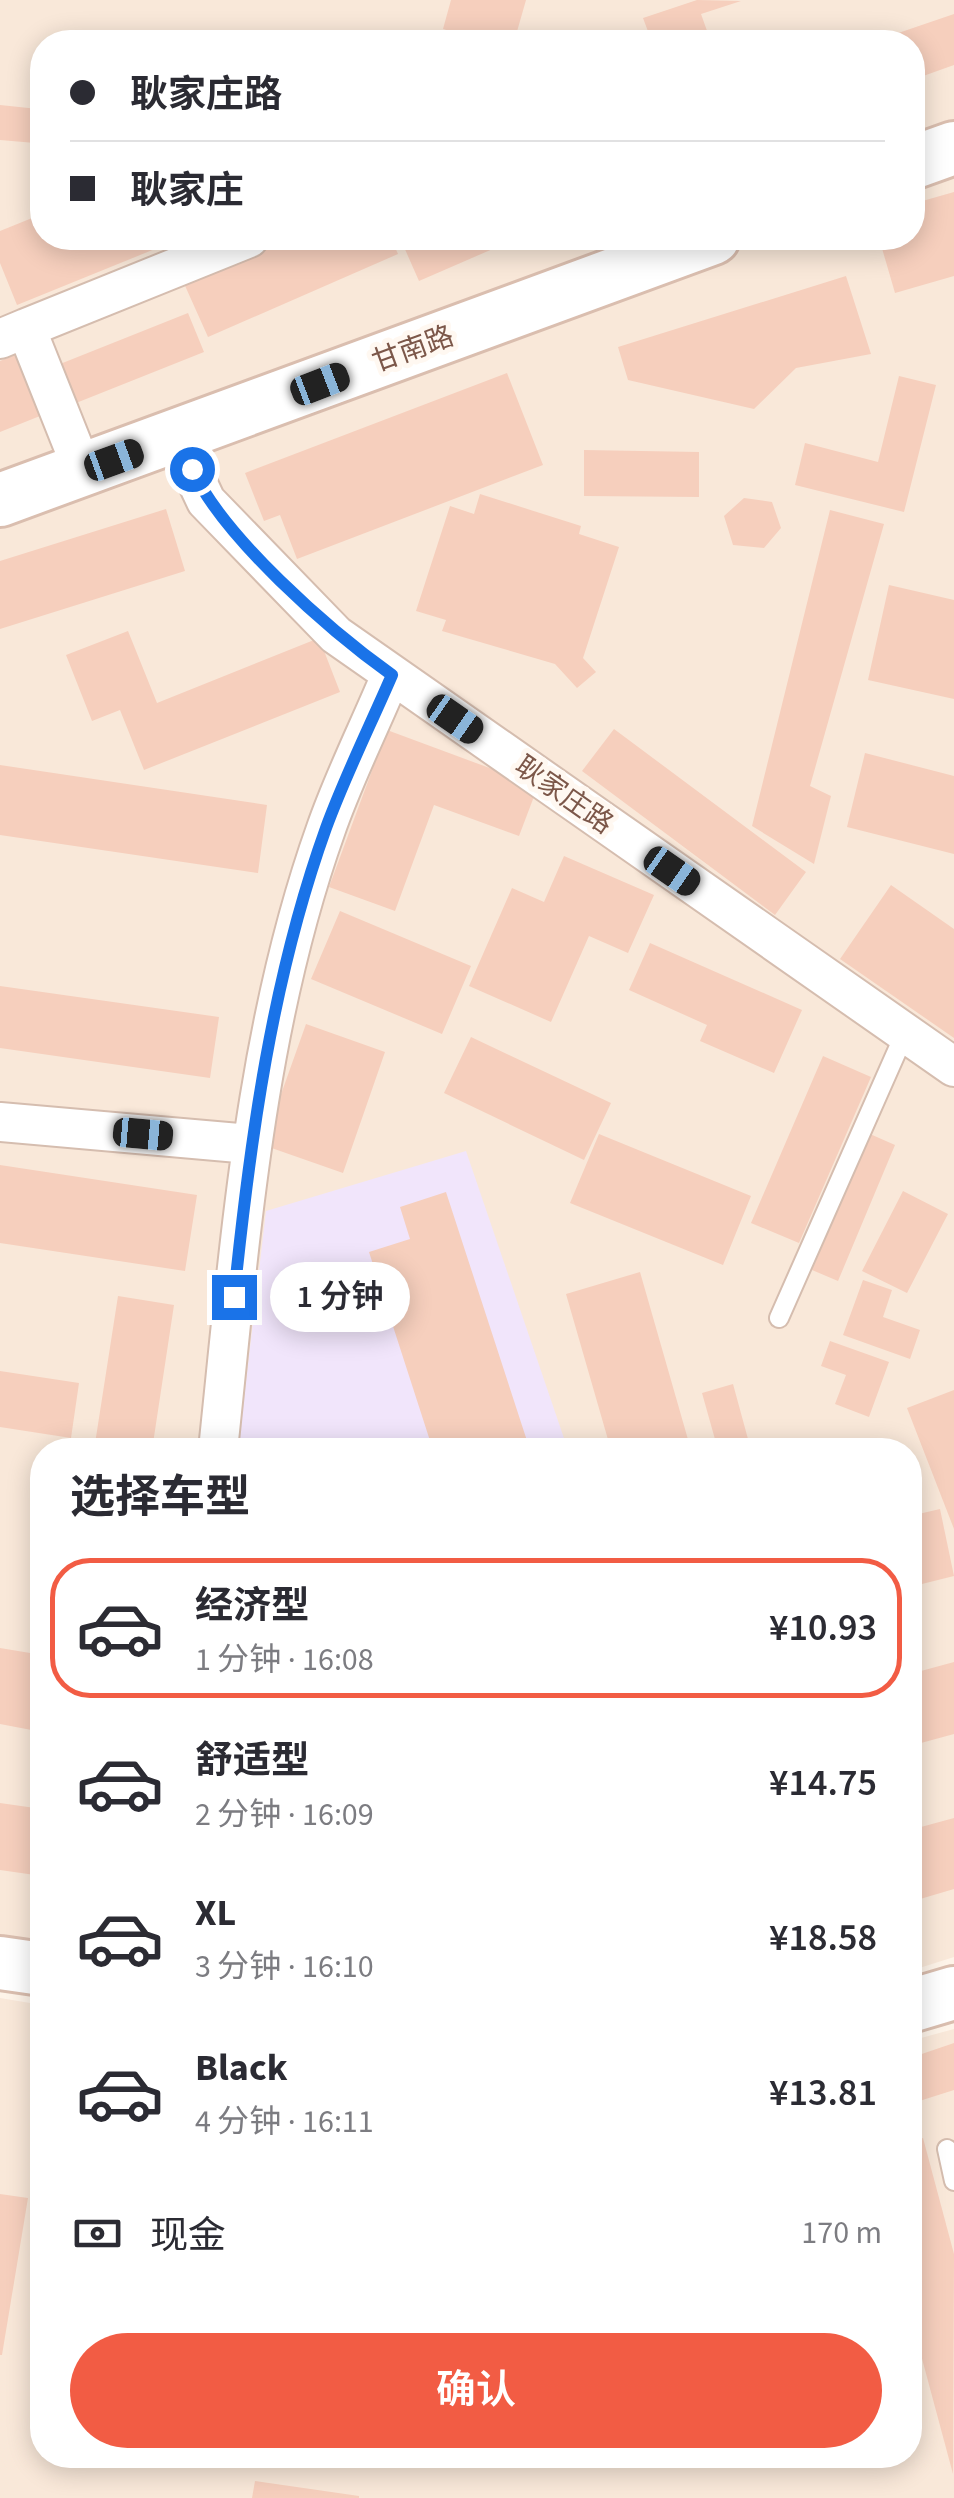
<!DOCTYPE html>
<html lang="zh">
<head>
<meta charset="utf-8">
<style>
	:root { --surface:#fff; --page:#f2f2f3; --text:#2b2b33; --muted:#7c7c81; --line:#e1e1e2; --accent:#f25c44 }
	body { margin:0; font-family:"Source Sans 3","Noto Sans SC",sans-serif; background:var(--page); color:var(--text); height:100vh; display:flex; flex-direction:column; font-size:38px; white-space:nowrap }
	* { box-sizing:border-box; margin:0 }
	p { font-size:32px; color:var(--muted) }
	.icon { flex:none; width:55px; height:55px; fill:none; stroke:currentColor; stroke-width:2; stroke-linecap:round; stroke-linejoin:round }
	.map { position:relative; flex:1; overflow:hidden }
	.details { position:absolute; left:30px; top:1438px; width:892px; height:1030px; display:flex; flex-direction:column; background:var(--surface); border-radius:40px; box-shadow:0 5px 25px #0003 }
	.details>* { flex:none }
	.banner { position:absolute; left:30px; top:30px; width:895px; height:220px; border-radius:40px; box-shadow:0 5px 25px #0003; display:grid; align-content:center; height:220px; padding:0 40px; background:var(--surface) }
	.end { position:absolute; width:45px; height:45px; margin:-22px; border:12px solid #1a73e8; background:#fff; box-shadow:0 0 0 5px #fff }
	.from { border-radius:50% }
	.bubble { position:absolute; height:70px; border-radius:35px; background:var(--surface); box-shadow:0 5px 25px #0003; font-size:32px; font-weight:600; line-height:70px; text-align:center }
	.car { position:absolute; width:30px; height:60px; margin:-30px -15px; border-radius:12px; box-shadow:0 0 8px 2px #0007; background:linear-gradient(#222 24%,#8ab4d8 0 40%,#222 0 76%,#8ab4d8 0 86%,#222 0) }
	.banner b { display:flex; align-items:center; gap:35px; height:95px; font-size:38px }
	.banner b+b { border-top:2px solid var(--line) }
	.banner i { width:25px; height:25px; background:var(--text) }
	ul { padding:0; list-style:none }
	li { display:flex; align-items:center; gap:30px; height:140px; margin:0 20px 15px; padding:0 20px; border:5px solid transparent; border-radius:40px }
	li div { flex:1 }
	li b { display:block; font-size:38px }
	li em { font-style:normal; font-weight:600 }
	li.selected { border-color:var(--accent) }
	li>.icon { width:90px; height:90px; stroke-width:1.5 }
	h2 { padding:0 40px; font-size:45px; line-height:120px }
	.pay { display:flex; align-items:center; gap:25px; height:110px; padding:0 40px; font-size:38px }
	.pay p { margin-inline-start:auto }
	.action { display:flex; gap:20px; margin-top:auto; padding:20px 40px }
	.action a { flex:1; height:115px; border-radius:60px; background:var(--accent); color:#fff; font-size:40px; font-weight:600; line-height:115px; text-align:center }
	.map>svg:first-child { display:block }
	.residential { fill:#f9e8d9; fill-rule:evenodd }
	.education { fill:#f1e5fb }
	.building { fill:#f6cfbd }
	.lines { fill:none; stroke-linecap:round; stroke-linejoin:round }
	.lane-casing { stroke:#d5bdaf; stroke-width:22 }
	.street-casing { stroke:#d5bdaf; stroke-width:42 }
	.secondary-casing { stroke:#dabeaf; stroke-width:58 }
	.lane { stroke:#fff; stroke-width:18 }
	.street { stroke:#fff; stroke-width:38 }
	.secondary { stroke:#fff; stroke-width:52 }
	.route { stroke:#1a73e8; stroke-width:12 }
	.labels { text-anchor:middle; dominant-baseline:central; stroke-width:10; stroke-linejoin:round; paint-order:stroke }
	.street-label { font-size:28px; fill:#7c5749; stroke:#fff8f1 }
</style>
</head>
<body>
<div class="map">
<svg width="954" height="2498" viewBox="0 0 954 2498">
	<rect width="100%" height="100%" fill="#fef4e9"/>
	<!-- residential -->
	<path class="residential" d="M0,0H954V1957L910,1971V1450H42V1950L0,1944ZM42,42H912V238H42Z
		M0,1998L42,2005V2455H910V2041L954,2029V2498H0Z"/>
	<!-- education -->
	<path class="education" d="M466,1151L568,1450H238L266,1211Z"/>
	<!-- building -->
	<path class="building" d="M451,0H526L514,42H487L443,29Z
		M697,0L741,1L701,14L711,42H652L643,18Z
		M954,14V65L912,80V42H872Z
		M0,105L38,109L35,143L0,140Z
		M954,192V276L895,293L879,238H912V204Z
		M42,214V238H182L17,305L0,263V231Z
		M278,238H391L398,254L208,337L182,279Z
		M400,238H518L419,281Z
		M846,276L871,354L796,368L754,409L628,380L618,347Z
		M188,313L204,352L66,407L50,368Z
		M20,353L45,414L0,432V361Z
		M507,373L543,465L297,559L280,515L264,521L245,473Z
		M899,376L936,385L904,512L795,485L805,443L878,462Z
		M584,450L699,452V497L584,496Z
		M480,494L581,526L579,534L619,547L583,658L596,672L577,688L555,664L442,631L446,620L416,611L450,506L474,514Z
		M744,498L772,502L781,528L764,548L733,545L724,516Z
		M166,509L185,571L0,629V561Z
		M830,510L884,524L810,786L831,796L814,864L752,826Z
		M889,585L954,600V699L868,680Z
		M128,631L157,703L319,638L340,692L144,770L120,710L92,721L66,655Z
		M614,729L806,872L775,915L582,771Z
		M387,730L538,786L519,836L434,805L395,911L329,887Z
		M865,753L954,776V854L847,827Z
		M0,765L267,805L258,873L0,835Z
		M564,856L654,895L628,953L589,936L551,1022L469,986L512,888L544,902Z
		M891,885L954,929V1038L840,959Z
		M340,911L471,966L442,1034L311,979Z
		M650,943L802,1010L774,1073L700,1041L707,1025L629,990Z
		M0,986L219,1017L210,1078L0,1048Z
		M306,1024L385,1052L343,1173L263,1145Z
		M471,1037L611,1103L584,1160L444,1093Z
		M823,1056L871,1077L799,1243L751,1223Z
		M599,1134L751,1196L723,1265L570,1203Z
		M870,1134L895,1145L838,1281L812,1270Z
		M0,1165L197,1195L185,1271L0,1243Z
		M903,1191L948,1214L907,1293L862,1271Z
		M446,1192L530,1450H433L369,1252L410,1239L400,1207Z
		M640,1272L691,1450H611L566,1294Z
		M863,1280L892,1290L883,1317L920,1330L910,1359L843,1335Z
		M118,1296L174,1305L152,1450H94Z
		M830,1341L889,1362L869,1417L835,1404L846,1375L821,1366Z
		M0,1371L79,1383L71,1438L0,1427Z
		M733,1384L751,1450H718L702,1393Z
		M954,1390V1529L907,1408Z
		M940,1509L954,1576L910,1587V1516Z
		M0,1648L42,1655V1732L0,1724Z
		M954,1662V1734L910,1746V1674Z
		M0,1803L42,1809V1876L0,1870Z
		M954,1818V1889L910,1902V1830Z
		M954,2043V2090L910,2104V2058Z
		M923,2138L954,2254L953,2474L910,2314V2142Z
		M0,2194L28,2198L2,2355H0Z
		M255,2481L359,2496V2498H252Z"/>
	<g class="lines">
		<defs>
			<path id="lane" d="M779,1318L905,1033
				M947,2149L954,2181"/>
			<path id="street" d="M26,328L249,238
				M0,339L26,328L83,471
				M176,437L206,501L336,635L954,1067
				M0,1122L250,1144
				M218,1450C240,1242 255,1028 326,829C344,777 370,726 391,675"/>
			<path id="secondary" d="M912,163L954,148
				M0,500L713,238
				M0,1963L42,1969
				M910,2006L954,1993"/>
		</defs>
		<!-- lane casing -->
		<use href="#lane" class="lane-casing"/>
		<!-- street casing -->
		<use href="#street" class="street-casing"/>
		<!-- secondary casing -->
		<use href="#secondary" class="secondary-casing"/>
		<!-- lane -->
		<use href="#lane" class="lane"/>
		<!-- street -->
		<use href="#street" class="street"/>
		<!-- secondary -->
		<use href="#secondary" class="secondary"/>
	</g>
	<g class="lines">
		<!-- route -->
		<path class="route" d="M192,469C223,537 329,630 392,675C370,726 345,776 326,828C272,978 250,1140 234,1297"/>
	</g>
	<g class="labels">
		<!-- street labels -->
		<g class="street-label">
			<text transform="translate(413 349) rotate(-20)">甘南路</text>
			<text transform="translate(564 795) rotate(35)">耿家庄路</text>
		</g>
	</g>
</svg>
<i class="end from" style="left:192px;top:469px"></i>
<i class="end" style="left:234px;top:1297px"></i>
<div class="bubble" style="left:270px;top:1262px;width:140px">1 分钟</div>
<i class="car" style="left:320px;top:384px;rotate:69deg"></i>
<i class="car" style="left:114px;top:460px;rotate:70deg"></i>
<i class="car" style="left:455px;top:719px;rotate:125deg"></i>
<i class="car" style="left:672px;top:871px;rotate:125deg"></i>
<i class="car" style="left:143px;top:1134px;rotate:95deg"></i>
<div class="banner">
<b><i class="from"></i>耿家庄路</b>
<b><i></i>耿家庄</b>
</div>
<section class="details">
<h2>选择车型</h2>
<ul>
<li class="selected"><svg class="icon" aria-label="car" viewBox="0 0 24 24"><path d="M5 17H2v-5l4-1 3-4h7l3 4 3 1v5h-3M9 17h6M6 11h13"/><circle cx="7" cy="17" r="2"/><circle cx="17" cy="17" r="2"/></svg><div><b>经济型</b><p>1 分钟 · 16:08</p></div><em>¥10.93</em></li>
<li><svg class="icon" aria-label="car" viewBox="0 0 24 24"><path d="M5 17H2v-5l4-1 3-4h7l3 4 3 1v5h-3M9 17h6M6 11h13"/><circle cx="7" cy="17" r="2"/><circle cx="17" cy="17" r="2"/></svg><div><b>舒适型</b><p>2 分钟 · 16:09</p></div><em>¥14.75</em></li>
<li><svg class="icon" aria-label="car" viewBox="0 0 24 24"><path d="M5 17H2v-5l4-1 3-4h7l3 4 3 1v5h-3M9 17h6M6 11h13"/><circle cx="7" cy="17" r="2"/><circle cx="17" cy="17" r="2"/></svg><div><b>XL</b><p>3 分钟 · 16:10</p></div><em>¥18.58</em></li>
<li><svg class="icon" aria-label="car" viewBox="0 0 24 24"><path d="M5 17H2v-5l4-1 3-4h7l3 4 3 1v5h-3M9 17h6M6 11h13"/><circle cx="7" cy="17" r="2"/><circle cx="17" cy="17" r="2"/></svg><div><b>Black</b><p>4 分钟 · 16:11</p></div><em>¥13.81</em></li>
</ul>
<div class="pay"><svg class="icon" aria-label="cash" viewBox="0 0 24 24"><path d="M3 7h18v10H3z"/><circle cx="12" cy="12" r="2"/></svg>现金<p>170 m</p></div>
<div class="action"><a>确认</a></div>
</section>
</div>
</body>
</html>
